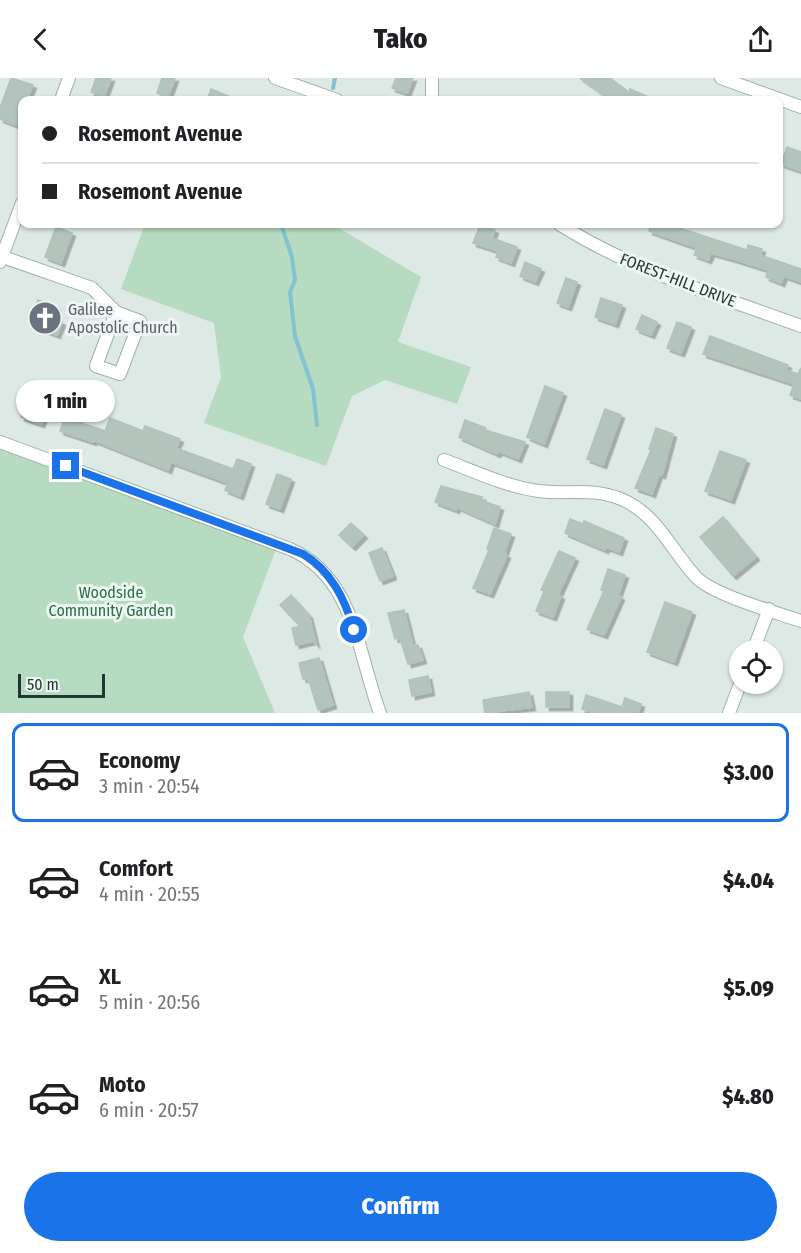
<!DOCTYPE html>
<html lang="en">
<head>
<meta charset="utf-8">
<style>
	:root { --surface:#fff; --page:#f6f6f6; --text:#202124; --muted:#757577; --line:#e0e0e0; --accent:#1a73e8 }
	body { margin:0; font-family:"Fira Sans Condensed",sans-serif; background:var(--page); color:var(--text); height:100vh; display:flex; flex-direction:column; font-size:22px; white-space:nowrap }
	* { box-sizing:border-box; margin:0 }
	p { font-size:20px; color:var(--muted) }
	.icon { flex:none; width:33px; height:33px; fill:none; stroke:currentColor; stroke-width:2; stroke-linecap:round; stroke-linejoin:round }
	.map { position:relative; height:635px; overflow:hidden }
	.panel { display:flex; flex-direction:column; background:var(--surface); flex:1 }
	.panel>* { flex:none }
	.guide { position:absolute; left:18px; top:18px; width:765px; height:132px; border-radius:12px; box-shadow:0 2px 4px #0004; display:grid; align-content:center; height:132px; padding:0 24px; background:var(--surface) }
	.fabs { position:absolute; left:729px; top:562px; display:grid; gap:12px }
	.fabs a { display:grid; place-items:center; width:54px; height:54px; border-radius:50%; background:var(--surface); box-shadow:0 2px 4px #0004; font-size:30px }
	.scale { position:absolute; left:18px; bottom:15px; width:87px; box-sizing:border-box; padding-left:6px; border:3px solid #1f3832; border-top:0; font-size:16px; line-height:21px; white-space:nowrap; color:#1f3832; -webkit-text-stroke:4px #edf6f2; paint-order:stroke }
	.end { position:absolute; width:27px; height:27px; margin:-14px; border:8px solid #1a73e8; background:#fff; box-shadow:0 0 0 3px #fff }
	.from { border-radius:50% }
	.bubble { position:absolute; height:42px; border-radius:21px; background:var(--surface); box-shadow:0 2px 4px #0004; font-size:20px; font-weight:800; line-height:42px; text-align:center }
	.guide b { display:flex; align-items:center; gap:21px; height:57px; font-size:22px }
	.guide b+b { border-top:2px solid var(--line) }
	.guide i { width:15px; height:15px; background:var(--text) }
	ul { padding:10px 0 0; list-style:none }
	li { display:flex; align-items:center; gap:18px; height:99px; margin:0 12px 9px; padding:0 12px; border:3px solid transparent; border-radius:12px }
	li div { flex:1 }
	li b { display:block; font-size:22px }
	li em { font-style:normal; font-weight:800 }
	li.active { border-color:var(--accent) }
	li>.icon { width:54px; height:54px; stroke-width:1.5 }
	.action { display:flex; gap:12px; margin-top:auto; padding:12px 24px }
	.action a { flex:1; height:69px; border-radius:36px; background:var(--accent); color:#fff; font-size:24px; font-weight:800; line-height:69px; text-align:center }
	header { display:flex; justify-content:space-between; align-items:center; height:78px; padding:0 24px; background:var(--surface); font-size:27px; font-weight:800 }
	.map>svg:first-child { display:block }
	.green { fill:#b6dbc0 }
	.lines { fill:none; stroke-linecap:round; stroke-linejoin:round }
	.stream { stroke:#84c2cf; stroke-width:4 }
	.building { fill:#b3c4bd; stroke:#b0c3bb; stroke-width:1.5; filter:url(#shadow) }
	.street-casing { stroke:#a0b0ab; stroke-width:14 }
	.street { stroke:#fff; stroke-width:12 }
	.route { stroke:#1a73e8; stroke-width:8 }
	.labels { text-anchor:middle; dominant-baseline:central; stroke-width:6; stroke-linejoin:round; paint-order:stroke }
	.street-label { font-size:16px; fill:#1f3832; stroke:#edf6f2 }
	.worship-label { font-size:16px; fill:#5b616d; stroke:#edf6f2; text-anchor:start }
	.park-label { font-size:16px; fill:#2a6f46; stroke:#edf6f2 }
</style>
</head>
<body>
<header><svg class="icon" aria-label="back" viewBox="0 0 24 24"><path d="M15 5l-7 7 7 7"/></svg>Tako<svg class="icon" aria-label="share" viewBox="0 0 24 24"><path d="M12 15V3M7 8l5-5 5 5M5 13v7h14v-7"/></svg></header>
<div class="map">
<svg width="801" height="635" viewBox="0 0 801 635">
	<defs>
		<filter id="shadow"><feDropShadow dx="3.5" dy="3.5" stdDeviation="0" flood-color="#0004"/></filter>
	</defs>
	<rect width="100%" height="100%" fill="#dde9e4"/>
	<!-- green -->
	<path class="green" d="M145,146H332L421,199L398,264L471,289L457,326L385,302L352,318L326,388L204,345L221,299L214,245L121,211Z
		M0,364L278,466L243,559L275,635H0Z"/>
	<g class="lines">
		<!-- stream -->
		<path class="stream" d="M333,10L335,0
			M281,146L292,179L295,202L290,214L295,258L313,311L317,347"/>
	</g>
	<!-- building -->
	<path class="building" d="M11,0L33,7L27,21L22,22V31L16,47L0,41V30Z
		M96,0H111L104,19L91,14Z
		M162,0H175L168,19L157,15Z
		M396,0H413L407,15L392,10Z
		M580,0H610L629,14L630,11L656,22H625L615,17L611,22Z
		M211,11L238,22H207Z
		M787,69L801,74V93L781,86Z
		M651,146H667L747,172L748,167L762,171L760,177L801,191V204L784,198L781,205L766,199L768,192L733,181L711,175L708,182L694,177L697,170L649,153Z
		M480,147L495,152L492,160L517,169L511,185L496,179L498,173L473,165Z
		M56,149L72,155L61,185L45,179Z
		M525,184L541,191L535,204L520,198Z
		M566,200L577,204L568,229L557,225Z
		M601,220L622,227L615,246L595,239Z
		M38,222L57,229L53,241L62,244L57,257L33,248L36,238L33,237Z
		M642,237L657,244L651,257L636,251Z
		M677,244L691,249L681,275L667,270Z
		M710,258L788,287L786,292L798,296L801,290V321L790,317L794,306L703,276Z
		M545,308L563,315L544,366L527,359Z
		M27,323L47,331L41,346L21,339Z
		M605,331L621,337L603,387L587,381Z
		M65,339L105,353L110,340L143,353L145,348L180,361L176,370L233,391L237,381L251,386L240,418L225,412L228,405L171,384L168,392L93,362V364L60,353Z
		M465,342L486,350L485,352L525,364L518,381L498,373L497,376L459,359Z
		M656,350L673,356L662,397L659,396L652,416L635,410L651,372L649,371Z
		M720,373L746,382L731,422L705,413Z
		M277,396L291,401L280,431L266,426Z
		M441,408L482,419L480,422L500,429L495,446L457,429L456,432L435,424Z
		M723,439L756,479L733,498L700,459Z
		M570,441L583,446L584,443L624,460L619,474L606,469L605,472L565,455Z
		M351,445L364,457L352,469L339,457Z
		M494,450L511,456L504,476L507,477L490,516L473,510L489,472L487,471Z
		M382,470L393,498L380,503L369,475Z
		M559,473L575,480L558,517L561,518L553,539L536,533L544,513L541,512Z
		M608,491L625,497L618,517L621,519L604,557L587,551L604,513L601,512Z
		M291,517L309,537L316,566L313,563L296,567L292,550L300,548L280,527Z
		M665,524L692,534L674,584L647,574Z
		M404,532L413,568L418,567L423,582L408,586L400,560L395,561L388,535Z
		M319,580L333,627L318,632L308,600L303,601L299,585Z
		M428,598L431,614L412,618L409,602Z
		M529,614L532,629L485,635L483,622Z
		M546,614H569V629H546Z
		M586,617L622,629L625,620L641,626L638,635H595L582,631Z"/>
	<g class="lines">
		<defs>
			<path id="street" d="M275,0L337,22
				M432,0V22
				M721,0L801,29
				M61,22L69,0
				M559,146C633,193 719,218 801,248
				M0,178L92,210L116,234L140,243L120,296L96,288L116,234
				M0,184L22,125
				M0,364L290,471C355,499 358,577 380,635
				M444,382C474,393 507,409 539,413C568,417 591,409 621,421C657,436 671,472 696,499C713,517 775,534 801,543
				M753,573L769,531
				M729,635L740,606"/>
		</defs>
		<!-- street casing -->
		<use href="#street" class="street-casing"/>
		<!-- street -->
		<use href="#street" class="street"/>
	</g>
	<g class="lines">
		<!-- route -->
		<path class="route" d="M66,388L303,476C331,493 345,521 354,552"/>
	</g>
	<!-- icons -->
	<defs>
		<symbol id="church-disc" viewBox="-11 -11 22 22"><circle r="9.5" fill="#6b7280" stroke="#edf6f2"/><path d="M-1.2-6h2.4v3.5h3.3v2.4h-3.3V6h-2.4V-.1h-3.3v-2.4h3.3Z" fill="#fff"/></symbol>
	</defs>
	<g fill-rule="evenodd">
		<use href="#church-disc" x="26" y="221" width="38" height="38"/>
	</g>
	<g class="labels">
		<!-- street labels -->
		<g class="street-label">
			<text transform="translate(678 202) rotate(21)">FOREST-HILL DRIVE</text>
		</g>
		<!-- worship labels -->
		<g class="worship-label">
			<text x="68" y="231">Galilee<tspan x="68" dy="18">Apostolic Church</tspan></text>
		</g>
		<!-- park labels -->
		<g class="park-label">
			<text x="111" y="514">Woodside<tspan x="111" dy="18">Community Garden</tspan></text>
		</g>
	</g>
</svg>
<div class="fabs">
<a><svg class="icon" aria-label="locate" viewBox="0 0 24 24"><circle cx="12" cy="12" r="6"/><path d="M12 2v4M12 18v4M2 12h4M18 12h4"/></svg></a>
</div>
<div class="scale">50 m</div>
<i class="end from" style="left:354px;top:552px"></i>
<i class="end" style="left:66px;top:388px"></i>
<div class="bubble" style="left:16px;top:302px;width:99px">1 min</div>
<div class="guide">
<b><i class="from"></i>Rosemont Avenue</b>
<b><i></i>Rosemont Avenue</b>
</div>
</div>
<section class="panel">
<ul>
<li class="active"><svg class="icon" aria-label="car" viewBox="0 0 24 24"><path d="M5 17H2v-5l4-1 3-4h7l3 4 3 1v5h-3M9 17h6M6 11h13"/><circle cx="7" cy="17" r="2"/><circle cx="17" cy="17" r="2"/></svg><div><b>Economy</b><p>3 min · 20:54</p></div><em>$3.00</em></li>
<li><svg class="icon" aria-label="car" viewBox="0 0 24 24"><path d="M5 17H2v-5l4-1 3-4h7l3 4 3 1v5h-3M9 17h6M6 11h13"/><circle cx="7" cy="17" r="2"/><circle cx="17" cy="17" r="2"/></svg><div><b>Comfort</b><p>4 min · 20:55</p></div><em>$4.04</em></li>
<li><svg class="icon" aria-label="car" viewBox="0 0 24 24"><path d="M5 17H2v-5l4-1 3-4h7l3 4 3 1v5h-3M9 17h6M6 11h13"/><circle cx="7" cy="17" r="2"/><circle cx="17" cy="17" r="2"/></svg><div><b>XL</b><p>5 min · 20:56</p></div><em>$5.09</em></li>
<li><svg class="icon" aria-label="car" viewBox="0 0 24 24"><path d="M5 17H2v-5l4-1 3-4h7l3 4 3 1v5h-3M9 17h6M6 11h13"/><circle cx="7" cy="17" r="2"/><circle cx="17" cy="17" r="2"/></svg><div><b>Moto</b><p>6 min · 20:57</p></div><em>$4.80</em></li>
</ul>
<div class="action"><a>Confirm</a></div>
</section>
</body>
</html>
